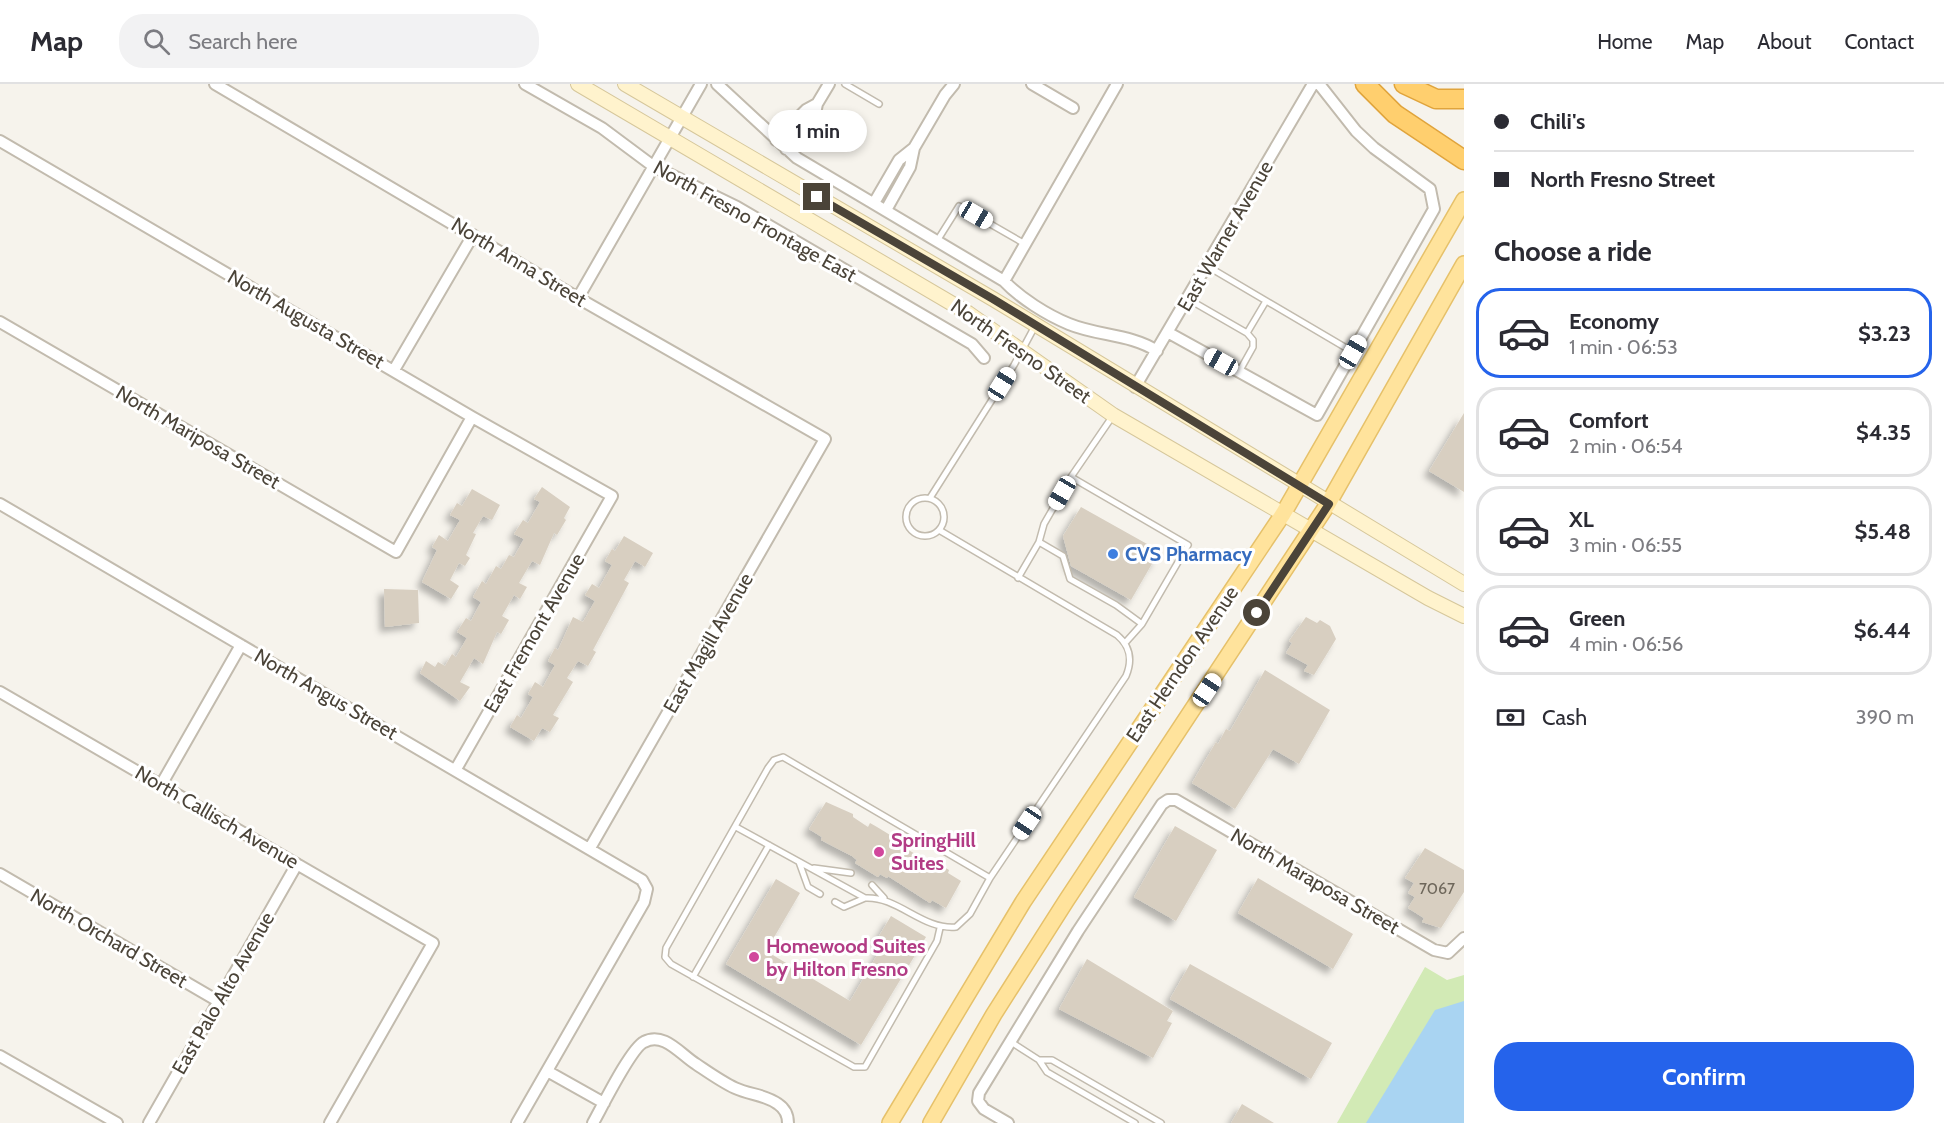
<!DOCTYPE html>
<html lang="en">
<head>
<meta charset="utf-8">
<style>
	:root { --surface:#fff; --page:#f2f2f3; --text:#2b2b33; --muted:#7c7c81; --line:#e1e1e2; --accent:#2563eb }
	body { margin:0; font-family:Cabin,sans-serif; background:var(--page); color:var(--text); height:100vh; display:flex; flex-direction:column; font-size:22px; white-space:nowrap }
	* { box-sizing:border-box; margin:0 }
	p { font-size:20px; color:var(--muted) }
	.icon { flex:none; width:33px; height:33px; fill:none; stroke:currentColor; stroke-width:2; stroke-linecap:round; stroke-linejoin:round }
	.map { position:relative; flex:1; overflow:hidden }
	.details { display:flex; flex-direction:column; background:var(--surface); width:480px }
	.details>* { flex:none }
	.banner { display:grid; align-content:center; height:132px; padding:0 30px; background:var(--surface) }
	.end { position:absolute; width:27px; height:27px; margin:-14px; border:8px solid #4b4439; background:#fff; box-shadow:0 0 0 3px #fff }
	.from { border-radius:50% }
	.bubble { position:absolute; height:42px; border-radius:21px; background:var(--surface); box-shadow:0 3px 9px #0003; font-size:20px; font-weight:700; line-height:42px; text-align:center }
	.car { position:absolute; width:18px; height:36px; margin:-18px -9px; border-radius:8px; box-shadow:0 0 4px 2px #0007; background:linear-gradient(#fff 24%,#345 0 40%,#fff 0 76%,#345 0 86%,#fff 0) }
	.banner b { display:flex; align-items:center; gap:21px; height:57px; font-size:22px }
	.banner b+b { border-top:2px solid var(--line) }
	.banner i { width:15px; height:15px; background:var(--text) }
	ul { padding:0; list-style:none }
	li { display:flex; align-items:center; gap:18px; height:90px; margin:0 12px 9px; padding:0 18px; border:3px solid var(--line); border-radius:24px }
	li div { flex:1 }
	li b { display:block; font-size:22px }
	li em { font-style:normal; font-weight:700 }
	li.on { border-color:var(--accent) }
	li>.icon { width:54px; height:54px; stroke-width:1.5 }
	h2 { padding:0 30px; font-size:27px; line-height:72px }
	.pay { display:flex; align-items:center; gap:15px; height:66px; padding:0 30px; font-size:22px }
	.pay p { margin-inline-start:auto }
	.cta { display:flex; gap:12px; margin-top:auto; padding:12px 30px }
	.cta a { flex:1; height:69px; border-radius:24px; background:var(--accent); color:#fff; font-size:24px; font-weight:700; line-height:69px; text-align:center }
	header { display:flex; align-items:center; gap:36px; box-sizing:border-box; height:84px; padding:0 30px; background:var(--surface); border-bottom:2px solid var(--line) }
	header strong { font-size:28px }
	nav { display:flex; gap:33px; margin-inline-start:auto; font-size:21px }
	.search { width:420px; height:54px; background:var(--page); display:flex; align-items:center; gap:15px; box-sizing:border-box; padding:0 21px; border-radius:24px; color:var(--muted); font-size:22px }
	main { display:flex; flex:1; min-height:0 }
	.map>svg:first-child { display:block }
	.green { fill:#d2eab5 }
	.water { fill:#a9d4f2 }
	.building { fill:#d8cfc1; filter:url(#shadow) }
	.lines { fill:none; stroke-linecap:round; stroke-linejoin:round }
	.service-casing { stroke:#c2bbae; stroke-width:8 }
	.minor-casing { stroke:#c2bbae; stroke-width:14 }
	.secondary-casing { stroke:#d6c79b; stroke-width:16 }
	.primary-casing { stroke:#e6c16a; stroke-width:18 }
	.motorway-casing { stroke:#e0a43c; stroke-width:21 }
	.service { stroke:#fff; stroke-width:5 }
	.minor { stroke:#fff; stroke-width:10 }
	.secondary { stroke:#fff3cd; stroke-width:14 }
	.primary { stroke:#ffe39c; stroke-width:15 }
	.motorway { stroke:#ffcf6e; stroke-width:18 }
	.route { stroke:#4b4439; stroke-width:8 }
	.shop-dot { fill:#3f7fe0; stroke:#fff; stroke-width:2 }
	.hotel-dot { fill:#d1479c; stroke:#fff; stroke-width:2 }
	.labels { text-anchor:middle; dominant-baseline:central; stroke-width:6; stroke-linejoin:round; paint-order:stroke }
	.number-label { font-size:16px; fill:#6e675b }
	.street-label { font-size:20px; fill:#4b4439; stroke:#fff }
	.shop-label { font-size:20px; font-weight:bold; fill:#366cbe; stroke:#fff; text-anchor:start }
	.hotel-label { font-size:20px; font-weight:bold; fill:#b23c85; stroke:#fff; text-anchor:start }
</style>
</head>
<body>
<header>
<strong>Map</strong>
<div class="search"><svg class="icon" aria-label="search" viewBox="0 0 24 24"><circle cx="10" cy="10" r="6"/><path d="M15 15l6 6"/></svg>Search here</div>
<nav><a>Home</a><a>Map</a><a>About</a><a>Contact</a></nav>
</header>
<main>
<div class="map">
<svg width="1464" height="1039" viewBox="0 0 1464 1039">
	<defs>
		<filter id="shadow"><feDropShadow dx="-5.5" dy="5.5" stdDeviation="3" flood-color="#0004"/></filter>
	</defs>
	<rect width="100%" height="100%" fill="#f6f3ec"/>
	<!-- green -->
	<path class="green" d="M1425,883L1447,896L1464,891V1039H1337Z"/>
	<!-- water -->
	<path class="water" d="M1464,917V1039H1366L1435,926Z"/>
	<!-- building -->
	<path class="building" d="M1464,329V408L1429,387Z
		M542,403L570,423L564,434L566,436L557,451L554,449L540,481L532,477L519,499L527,503L520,515L514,511L502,532L509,536L501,550L497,548L483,580L474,574L460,598L470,603L460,617L420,589L426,577L435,583L438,578L445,582L452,570L456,573L467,554L457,548L466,534L471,537L481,518L473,513L482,497L486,500L496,482L501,485L509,471L514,473L524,455L514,450L523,436L528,439L540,418L534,415Z
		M472,405L500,421L492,436L483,432L473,449L476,450L466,471L470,474L465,482L459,479L450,496L459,502L451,515L422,498L437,466L432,463L439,451L448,457L460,436L450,431L457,419L462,422Z
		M1081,423L1156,465V480L1153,478L1131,516L1071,482L1063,452Z
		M624,452L653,469L645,483L635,477L624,496L629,499L593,566L596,568L588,582L578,577L567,594L573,598L553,631L559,634L550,648L542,644L534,657L510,643L517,631L521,634L533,613L528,610L535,598L543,603L555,581L548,577L555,564L558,566L573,533L583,538L595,517L585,511L592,500L599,504L612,481L605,477L612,465L615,467Z
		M384,505L418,506L419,539L385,543Z
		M1306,533L1317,539L1320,536L1330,542L1336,555L1314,591L1304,587L1308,581L1286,569L1292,559L1289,557Z
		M1265,586L1330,626L1299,680L1273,665L1235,725L1192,699L1216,658L1218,660L1226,645L1230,647Z
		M826,718L853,730V733L868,743L870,739L877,743L900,757L905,764L936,782L938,779L949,786L948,789L961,797L946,824L932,816L930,819L888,792L887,794L880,790L878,793L855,779L857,776L852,772L821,756L822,753L809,745Z
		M1175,742L1217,766L1176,837L1134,813Z
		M1425,764L1464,786V808L1441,844L1422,838L1424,834L1408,824L1415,813L1408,809L1414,799L1405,794Z
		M1258,794L1353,850L1333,885L1238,829Z
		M776,795L800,809L766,867L850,917L883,861L876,857L891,832L926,853L861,961L726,880Z
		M1087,875L1173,927L1167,937L1172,939L1153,974L1059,925Z
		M1190,880L1332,959L1311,995L1170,915Z
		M1242,1020L1274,1039H1231Z"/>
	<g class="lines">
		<defs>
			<path id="service" d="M845,0L879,20
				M937,157L959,122L1025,160
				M1207,182L1353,268
				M1188,215L1247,249L1253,256V263L1239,288
				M1247,249L1266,217
				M1071,393L1188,461L1142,540L1125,559
				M906 433a19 19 0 1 1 38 0a19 19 0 1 1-38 0Z
				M930,414L1014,281L1035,242
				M1039,458L1063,472L1070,495L1116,521L1142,540
				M1018,494L1039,458L1044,440L1071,393L1112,333
				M736,743L865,814C898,812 922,846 956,843L970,830L990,794L1126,592C1133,575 1130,562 1117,551L939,446
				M799,778L808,803L820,810
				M814,784L851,789
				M872,801L884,814
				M835,818L844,823L865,814
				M940,844L937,857L865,983H854L671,880L665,873L666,864L768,684L774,676L783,673L990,794
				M693,893L769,761
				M1011,958L1039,976
				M1135,1039L1047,988L1039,976H1052L1161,1039"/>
			<path id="minor" d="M215,0L578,214L825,355L590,764
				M525,0L602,44L653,82L737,123L972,260L984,274
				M717,0L797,74L1004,197C1020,214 1047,231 1069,240C1098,252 1131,250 1157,267
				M1032,0L1073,24
				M776,56L806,26L817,20
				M0,57L472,333L612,412L456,685
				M786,65L814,34L817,20L829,0
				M874,119L899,76L914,64
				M886,126L910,83L914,64L945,11L954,0
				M1004,197L1117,0
				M578,214L701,0
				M0,238L396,468L472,333
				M1169,249L1317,331L1434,125L1430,105L1374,64L1356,47L1319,0
				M394,286L473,151
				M1135,303L1313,0
				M0,420L642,796L647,805L644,818L517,1039
				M0,608L433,859L330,1039
				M161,701L241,561
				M0,790L218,917
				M0,972L117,1039
				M547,987L604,1019
				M149,1039L297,780
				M593,1039C602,1023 631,964 644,958C664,947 681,971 696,980C708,988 722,998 735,1004C750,1011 764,1010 778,1020C784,1024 788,1031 788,1039
				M1008,1039L984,1025L978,1017L979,1009L1078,847L1162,720L1168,716H1176L1434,866L1448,869L1464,854"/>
			<path id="secondary" d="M578,0L968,229L1113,331L1428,514L1464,532
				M625,0L993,215L1464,500"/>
			<path id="primary" d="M890,1039L1023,818L1283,430L1464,116
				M931,1039L994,930L1066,817L1328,420L1464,180"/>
			<path id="motorway" d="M1365,0L1395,30L1464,76
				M1404,0L1436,15H1464"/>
		</defs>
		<!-- service casing -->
		<use href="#service" class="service-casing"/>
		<!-- minor casing -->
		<use href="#minor" class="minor-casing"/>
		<!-- secondary casing -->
		<use href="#secondary" class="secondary-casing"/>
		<!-- primary casing -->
		<use href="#primary" class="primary-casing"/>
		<!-- motorway casing -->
		<use href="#motorway" class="motorway-casing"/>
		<!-- service -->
		<use href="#service" class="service"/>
		<!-- minor -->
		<use href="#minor" class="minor"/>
		<!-- secondary -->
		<use href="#secondary" class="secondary"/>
		<!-- primary -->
		<use href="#primary" class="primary"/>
		<!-- motorway -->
		<use href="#motorway" class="motorway"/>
	</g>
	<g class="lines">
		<!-- route -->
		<path class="route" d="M817,113L993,215L1329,420L1257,529"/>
	</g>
	<!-- markers -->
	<circle class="shop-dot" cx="1113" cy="470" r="6"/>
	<g class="hotel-dot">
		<circle cx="879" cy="768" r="6"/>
		<circle cx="754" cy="873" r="6"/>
	</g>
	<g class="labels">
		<!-- number labels -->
		<g class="number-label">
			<text x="1437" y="804">7067</text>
		</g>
		<!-- street labels -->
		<g class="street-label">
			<text transform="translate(755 137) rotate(29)">North Fresno Frontage East</text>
			<text transform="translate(1225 152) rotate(-60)">East Warner Avenue</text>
			<text transform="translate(519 178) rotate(31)">North Anna Street</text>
			<text transform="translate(306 235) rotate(30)">North Augusta Street</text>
			<text transform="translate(1021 267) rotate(35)">North Fresno Street</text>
			<text transform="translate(198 353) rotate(30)">North Mariposa Street</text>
			<text transform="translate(534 549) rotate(-60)">East Fremont Avenue</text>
			<text transform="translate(708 559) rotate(-60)">East Magill Avenue</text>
			<text transform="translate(1182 580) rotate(-56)">East Herndon Avenue</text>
			<text transform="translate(326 610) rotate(30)">North Angus Street</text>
			<text transform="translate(217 733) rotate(30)">North Callisch Avenue</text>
			<text transform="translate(1315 797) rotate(30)">North Maraposa Street</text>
			<text transform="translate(109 854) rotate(30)">North Orchard Street</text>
			<text transform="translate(223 909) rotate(-60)">East Palo Alto Avenue</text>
		</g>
		<!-- shop labels -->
		<g class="shop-label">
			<text x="1125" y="470">CVS Pharmacy</text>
		</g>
		<!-- hotel labels -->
		<g class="hotel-label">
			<text x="891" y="756">SpringHill<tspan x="891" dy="23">Suites</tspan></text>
			<text x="766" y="862">Homewood Suites<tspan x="766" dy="23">by Hilton Fresno</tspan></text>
		</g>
	</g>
</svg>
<i class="end from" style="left:1257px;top:529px"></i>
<i class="end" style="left:817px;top:113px"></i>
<div class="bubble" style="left:768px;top:26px;width:99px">1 min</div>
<i class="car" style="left:976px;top:131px;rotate:120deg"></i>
<i class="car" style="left:1353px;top:268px;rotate:30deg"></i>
<i class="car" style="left:1221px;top:278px;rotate:299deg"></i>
<i class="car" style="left:1002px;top:300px;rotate:32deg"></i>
<i class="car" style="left:1062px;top:409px;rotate:210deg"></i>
<i class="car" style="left:1207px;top:606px;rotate:34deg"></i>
<i class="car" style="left:1027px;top:739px;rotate:214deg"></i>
</div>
<section class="details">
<div class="banner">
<b><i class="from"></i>Chili's</b>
<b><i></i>North Fresno Street</b>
</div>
<h2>Choose a ride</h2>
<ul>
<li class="on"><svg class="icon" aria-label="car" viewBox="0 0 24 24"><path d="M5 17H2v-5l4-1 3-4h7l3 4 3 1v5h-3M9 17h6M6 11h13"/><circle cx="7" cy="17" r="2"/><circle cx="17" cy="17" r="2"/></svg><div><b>Economy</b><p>1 min · 06:53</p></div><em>$3.23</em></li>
<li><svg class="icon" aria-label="car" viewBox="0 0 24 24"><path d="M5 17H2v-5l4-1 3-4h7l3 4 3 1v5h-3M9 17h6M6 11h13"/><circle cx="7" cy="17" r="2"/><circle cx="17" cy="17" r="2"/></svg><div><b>Comfort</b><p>2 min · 06:54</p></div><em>$4.35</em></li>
<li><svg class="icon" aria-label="car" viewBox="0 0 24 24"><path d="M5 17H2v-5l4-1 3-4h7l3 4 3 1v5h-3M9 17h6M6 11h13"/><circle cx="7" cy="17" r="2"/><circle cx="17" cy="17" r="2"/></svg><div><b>XL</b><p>3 min · 06:55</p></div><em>$5.48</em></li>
<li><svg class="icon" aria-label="car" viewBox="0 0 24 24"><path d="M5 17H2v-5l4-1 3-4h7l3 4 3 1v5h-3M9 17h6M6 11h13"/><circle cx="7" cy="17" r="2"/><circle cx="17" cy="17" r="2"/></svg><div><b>Green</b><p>4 min · 06:56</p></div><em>$6.44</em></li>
</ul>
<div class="pay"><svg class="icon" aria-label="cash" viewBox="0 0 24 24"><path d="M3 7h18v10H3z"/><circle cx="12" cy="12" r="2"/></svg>Cash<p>390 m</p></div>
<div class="cta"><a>Confirm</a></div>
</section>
</main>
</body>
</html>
